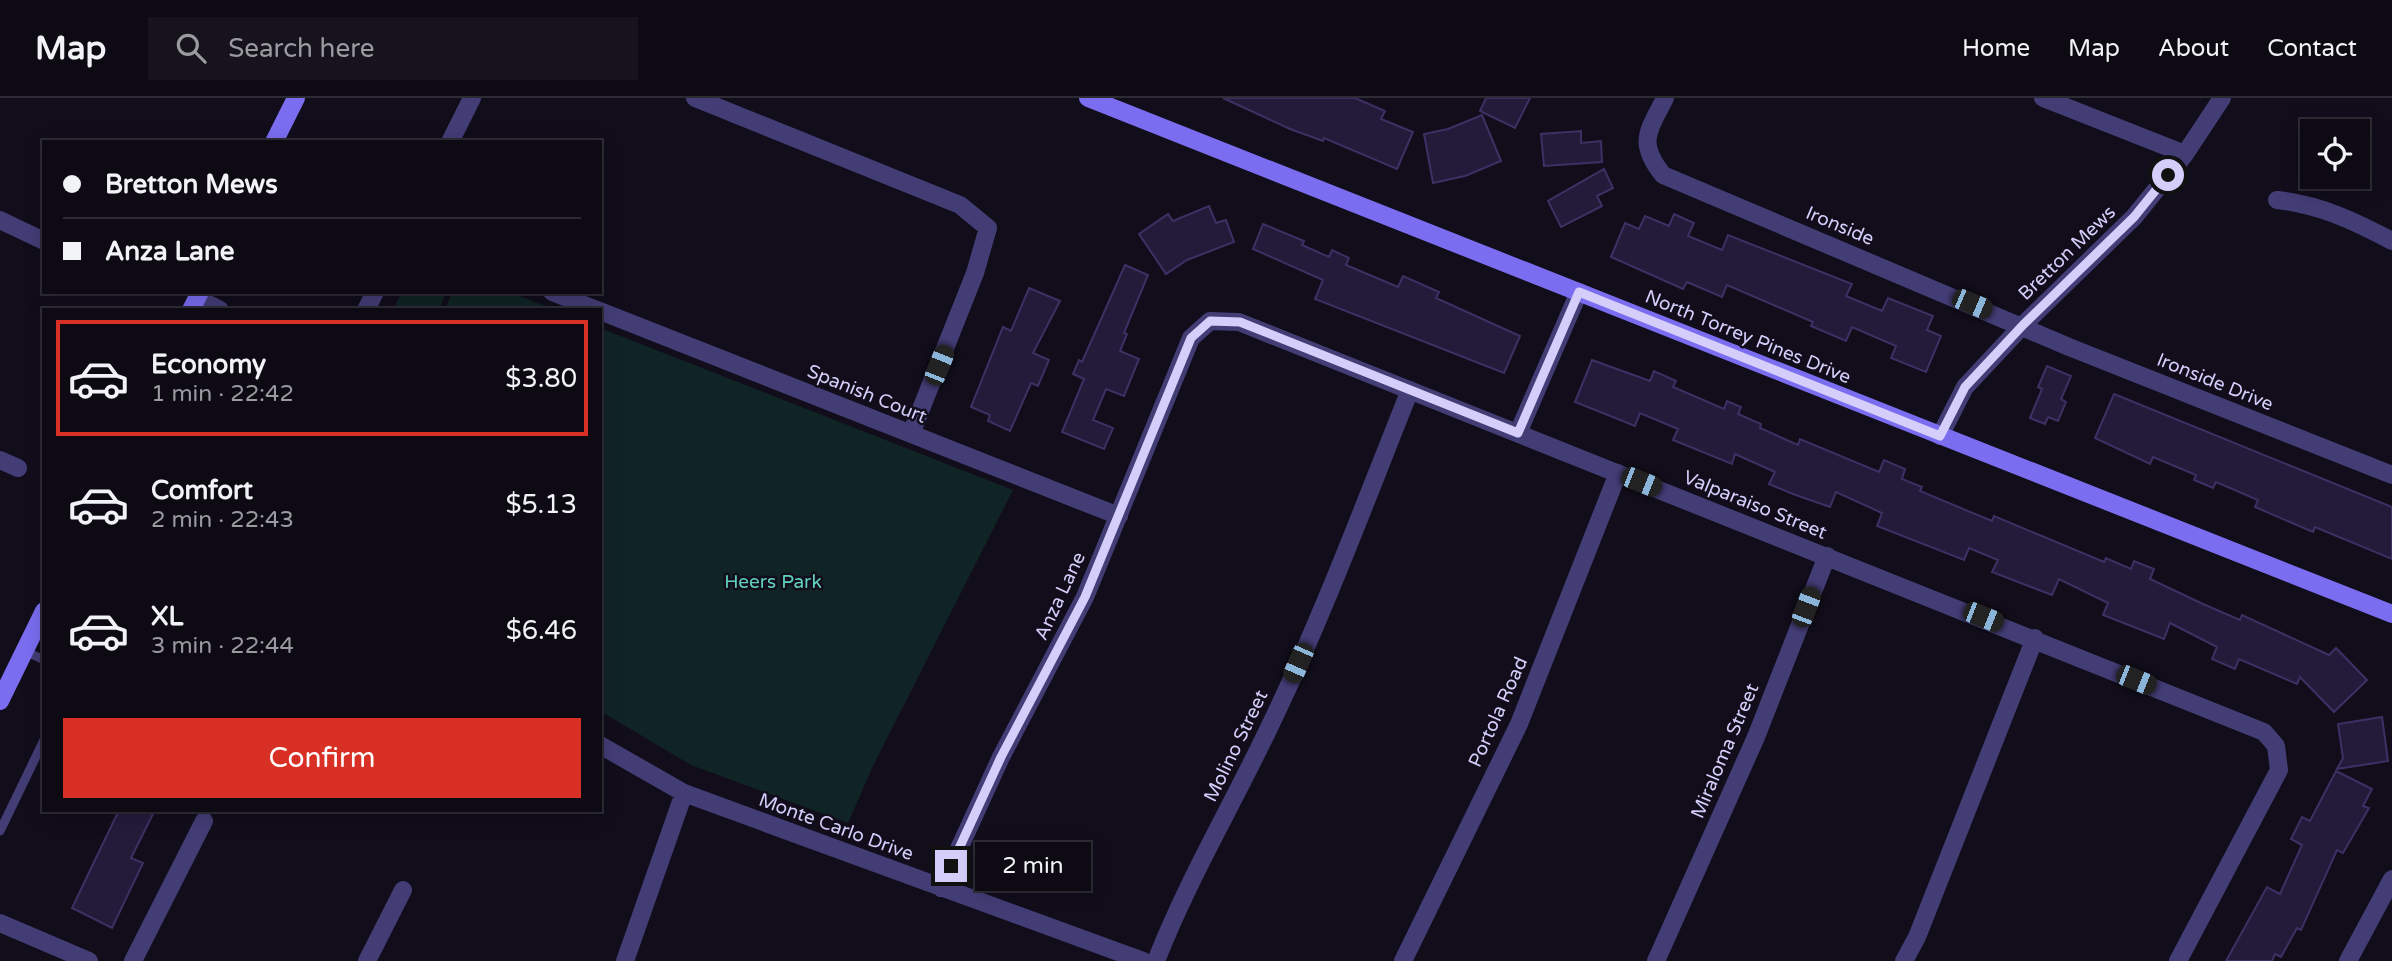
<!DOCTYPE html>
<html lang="en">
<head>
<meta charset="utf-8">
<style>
	:root { --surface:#0d0a14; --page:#16131d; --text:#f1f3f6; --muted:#9a9aa0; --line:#2d2b34; --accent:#d93025 }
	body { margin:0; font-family:"Varela Round",sans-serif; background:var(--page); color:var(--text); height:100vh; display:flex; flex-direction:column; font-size:26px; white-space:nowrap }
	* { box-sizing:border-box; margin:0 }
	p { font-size:23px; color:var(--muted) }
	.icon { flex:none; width:38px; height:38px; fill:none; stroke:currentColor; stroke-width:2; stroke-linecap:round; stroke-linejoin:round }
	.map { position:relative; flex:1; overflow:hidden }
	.side { position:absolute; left:42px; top:210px; width:560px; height:504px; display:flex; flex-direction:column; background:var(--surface); border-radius:0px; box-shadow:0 4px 18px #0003,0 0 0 2px var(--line) }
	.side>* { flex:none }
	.banner { position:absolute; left:42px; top:42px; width:560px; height:154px; border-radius:0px; box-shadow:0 4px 18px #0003,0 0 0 2px var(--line); display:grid; align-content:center; height:154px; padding:0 21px; background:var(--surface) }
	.tools { position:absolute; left:2300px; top:21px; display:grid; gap:14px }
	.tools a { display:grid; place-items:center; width:70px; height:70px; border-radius:0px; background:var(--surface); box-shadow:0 4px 18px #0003,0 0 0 2px var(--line); font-size:35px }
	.end { position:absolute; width:32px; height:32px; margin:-16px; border:9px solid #d5cdfa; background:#111; box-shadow:0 0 0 4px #111 }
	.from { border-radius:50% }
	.bubble { position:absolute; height:49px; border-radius:0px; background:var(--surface); box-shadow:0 4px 18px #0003,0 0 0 2px var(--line); font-size:23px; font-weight:600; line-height:49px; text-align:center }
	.car { position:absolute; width:21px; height:42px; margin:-21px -10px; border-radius:9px; box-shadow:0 0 5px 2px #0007; background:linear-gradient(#222 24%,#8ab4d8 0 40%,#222 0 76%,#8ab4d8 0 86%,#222 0) }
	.banner b { display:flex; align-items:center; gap:24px; height:66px; font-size:26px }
	.banner b+b { border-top:2px solid var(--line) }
	.banner i { width:18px; height:18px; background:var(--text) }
	ul { padding:12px 0 0; list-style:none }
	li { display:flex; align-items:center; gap:21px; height:116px; margin:0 14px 10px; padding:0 7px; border:4px solid transparent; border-radius:0px }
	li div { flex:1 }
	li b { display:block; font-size:26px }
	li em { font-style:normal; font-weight:600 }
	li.active { border-color:var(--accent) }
	li>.icon { width:63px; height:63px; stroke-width:1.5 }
	.cta { display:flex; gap:14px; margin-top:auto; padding:14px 21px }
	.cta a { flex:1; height:80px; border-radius:0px; background:var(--accent); color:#fff; font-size:28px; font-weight:600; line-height:80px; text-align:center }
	header { display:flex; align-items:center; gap:42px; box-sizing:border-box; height:98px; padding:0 35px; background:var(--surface); border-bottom:2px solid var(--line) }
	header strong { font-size:33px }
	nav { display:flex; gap:38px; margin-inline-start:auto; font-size:24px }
	.search { width:490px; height:63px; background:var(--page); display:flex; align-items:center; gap:18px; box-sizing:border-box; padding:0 24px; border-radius:0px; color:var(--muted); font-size:26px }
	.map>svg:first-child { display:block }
	.green { fill:#112425 }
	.building { fill:#241b3a; stroke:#3e3064; stroke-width:2 }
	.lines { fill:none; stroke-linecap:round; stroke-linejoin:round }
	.service { stroke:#433d76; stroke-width:9 }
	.minor { stroke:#433d76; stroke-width:18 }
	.tertiary { stroke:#433d76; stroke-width:18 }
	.secondary { stroke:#7a6df0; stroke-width:18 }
	.route { stroke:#d5cdfa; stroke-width:9 }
	.labels { text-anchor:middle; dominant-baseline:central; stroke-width:5; stroke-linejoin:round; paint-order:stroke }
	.street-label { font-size:19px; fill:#d5cdfa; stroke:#110d1b }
	.park-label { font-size:19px; fill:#61d1bd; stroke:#110d1b }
</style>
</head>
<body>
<header>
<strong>Map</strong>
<div class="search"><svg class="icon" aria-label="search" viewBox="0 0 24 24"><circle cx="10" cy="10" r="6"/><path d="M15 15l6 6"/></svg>Search here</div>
<nav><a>Home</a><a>Map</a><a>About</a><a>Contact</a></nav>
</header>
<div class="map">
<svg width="2392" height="863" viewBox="0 0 2392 863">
	<rect width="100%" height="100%" fill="#110d1b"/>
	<!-- green -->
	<path class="green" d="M402,194H446L439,212H393Z
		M452,194H510L555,212H445Z
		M600,230L1013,392L873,668L848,725L691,667L600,613Z"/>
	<!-- building -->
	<path class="building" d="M1223,0H1355L1385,13L1381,21L1413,34L1397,71L1324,40L1323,43L1290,31Z
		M1486,0H1530L1515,30L1480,13Z
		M1482,17L1501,63L1465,78L1433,85L1424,36L1448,31Z
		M1581,33V45L1601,43L1602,64L1544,68L1541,36Z
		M1604,71L1613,90L1597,98L1602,108L1561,129L1548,103Z
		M1209,108L1216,125L1226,122L1234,144L1187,162L1166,176L1139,136L1168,116L1173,123Z
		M1674,116L1694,125L1688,138L1722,152L1728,137L1852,186L1846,198L1882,213L1888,200L1933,218L1927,232L1941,238L1926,274L1891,260L1896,248L1852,229L1846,243L1811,228L1813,224L1727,187L1722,199L1687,184L1683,191L1611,159L1625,125L1639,131L1645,118L1669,128Z
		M1263,126L1304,143L1302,147L1329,159L1332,152L1349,160L1346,167L1398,189L1403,178L1439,194L1436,200L1520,238L1504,275L1315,201L1323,182L1253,151Z
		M1125,167L1148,177L1124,235L1127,236L1120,253L1139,261L1124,298L1106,291L1093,322L1113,330L1104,351L1062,334L1084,281L1073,276L1079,262L1082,264Z
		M1029,190L1060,203L1033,255L1049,262L1038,288L1031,285L1010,333L988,323L990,317L971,309L1003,229L1011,233Z
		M1592,262L1650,283L1654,273L1676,283L1673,289L1724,311L1727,303L1741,309L1738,316L1761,326L1760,330L1798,347L1800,341L1879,374L1884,362L1905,371L1902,381L1922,389L1920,393L1992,423L1994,418L2104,464L2106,460L2131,471L2134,463L2154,471L2150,481L2203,506L2240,522L2242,517L2329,557L2336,550L2367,582L2334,614L2300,579L2297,586L2239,561L2235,571L2212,561L2217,549L2170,525L2164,541L2103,517L2108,505L2059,481L2052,497L1992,474L1998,462L1969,450L1964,462L1877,428L1882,415L1836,394L1830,409L1793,396L1769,386L1775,374L1735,356L1732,366L1673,342L1678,331L1640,315L1635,328L1575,304Z
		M2047,268L2071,278L2061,301L2066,304L2058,323L2048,319L2045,326L2030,320L2042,291L2038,289Z
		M2114,296L2392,409V461L2315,429L2313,434L2255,409L2258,402L2216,384L2213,390L2194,382L2196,377L2153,359L2150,366L2095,340Z
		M2382,619L2388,663L2337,671L2343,660L2338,626Z
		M2336,673L2372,691L2363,708L2369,710L2343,755L2337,752L2301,832L2297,830L2281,859L2275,856L2272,863H2226L2267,789L2280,796L2302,747L2291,741L2302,719L2310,723Z
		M119,712H155L131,760L143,765L112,830L72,810Z"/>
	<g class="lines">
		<!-- service -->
		<path class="service" d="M25,553L44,562
			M0,733L44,642"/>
		<!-- minor -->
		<path class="minor" d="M695,0L960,107L988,130L975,175L911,336
			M1665,0C1648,34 1637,44 1663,77L2069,249L2392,377
			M2043,0L2185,56
			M450,44L472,0
			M2277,102C2321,107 2354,123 2392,143
			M0,122L44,143
			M552,194L597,212
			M197,200L220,212
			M366,212L375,194
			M600,213L1119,418
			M1518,335L1579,194
			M1940,338L1965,289L2023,227L2134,119L2185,56L2222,0
			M0,362L18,370
			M600,647L684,695L1143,863
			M941,790L1001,659L1085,499L1191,240L1210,223L1239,224L2264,634L2276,648L2279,672L2178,863
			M0,825L89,863
			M133,863L204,723
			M367,863L403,792
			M625,863L684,695
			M1156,863C1187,784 1230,711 1267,634C1321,523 1364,407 1410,292
			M1403,863L1519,626L1618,375
			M1656,863L1756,639L1827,458
			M1904,863L1917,839L2035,540"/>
		<!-- tertiary -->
		<path class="tertiary" d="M2348,863L2392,781"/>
		<!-- secondary -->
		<path class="secondary" d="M1088,0L2392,516
			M274,44L296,0
			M191,212L200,194
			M0,603L44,513"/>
	</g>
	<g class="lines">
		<!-- route -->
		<path class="route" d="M951,768L1001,659L1085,499L1191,240L1210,223L1240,224L1518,335L1579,194L1940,338L1965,289L2023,227L2134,119L2168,77"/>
	</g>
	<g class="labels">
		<!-- street labels -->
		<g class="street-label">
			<text transform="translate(1840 128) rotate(23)">Ironside</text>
			<text transform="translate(2067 155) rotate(-44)">Bretton Mews</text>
			<text transform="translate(1748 239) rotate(22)">North Torrey Pines Drive</text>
			<text transform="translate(2215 284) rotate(22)">Ironside Drive</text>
			<text transform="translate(867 296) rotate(22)">Spanish Court</text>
			<text transform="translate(1755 407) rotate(22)">Valparaiso Street</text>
			<text transform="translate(1060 498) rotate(-65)">Anza Lane</text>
			<text transform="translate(1498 614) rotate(-66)">Portola Road</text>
			<text transform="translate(1236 648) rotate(-64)">Molino Street</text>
			<text transform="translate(1725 653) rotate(-67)">Miraloma Street</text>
			<text transform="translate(836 729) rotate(20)">Monte Carlo Drive</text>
		</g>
		<!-- park labels -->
		<g class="park-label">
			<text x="773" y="484">Heers Park</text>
		</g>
	</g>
</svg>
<div class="tools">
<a><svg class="icon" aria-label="locate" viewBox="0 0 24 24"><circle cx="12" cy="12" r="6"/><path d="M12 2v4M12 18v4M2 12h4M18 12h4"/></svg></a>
</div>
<i class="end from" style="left:2168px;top:77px"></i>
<i class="end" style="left:951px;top:768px"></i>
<div class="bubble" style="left:975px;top:744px;width:116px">2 min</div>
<i class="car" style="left:1972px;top:206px;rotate:113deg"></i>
<i class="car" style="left:939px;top:267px;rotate:22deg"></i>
<i class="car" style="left:1641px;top:384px;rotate:112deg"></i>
<i class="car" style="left:1806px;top:509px;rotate:21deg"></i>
<i class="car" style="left:1983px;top:519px;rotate:112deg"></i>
<i class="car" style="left:1298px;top:565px;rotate:204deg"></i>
<i class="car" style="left:2136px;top:582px;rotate:112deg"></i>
<div class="banner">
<b><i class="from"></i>Bretton Mews</b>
<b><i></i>Anza Lane</b>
</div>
<section class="side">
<ul>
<li class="active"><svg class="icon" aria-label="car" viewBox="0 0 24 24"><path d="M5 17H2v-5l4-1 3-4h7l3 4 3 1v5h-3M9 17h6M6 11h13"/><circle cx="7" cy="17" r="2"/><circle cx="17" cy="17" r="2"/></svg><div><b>Economy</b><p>1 min · 22:42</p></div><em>$3.80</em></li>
<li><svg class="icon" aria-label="car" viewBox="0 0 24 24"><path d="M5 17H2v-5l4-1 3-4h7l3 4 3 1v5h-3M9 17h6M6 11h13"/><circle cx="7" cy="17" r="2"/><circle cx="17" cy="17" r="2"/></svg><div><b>Comfort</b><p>2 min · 22:43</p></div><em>$5.13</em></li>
<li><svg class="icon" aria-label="car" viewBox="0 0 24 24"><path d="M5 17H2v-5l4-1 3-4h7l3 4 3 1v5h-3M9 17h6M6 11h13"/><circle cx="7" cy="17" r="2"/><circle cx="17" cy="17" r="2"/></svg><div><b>XL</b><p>3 min · 22:44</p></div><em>$6.46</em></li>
</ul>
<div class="cta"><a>Confirm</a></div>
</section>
</div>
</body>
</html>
